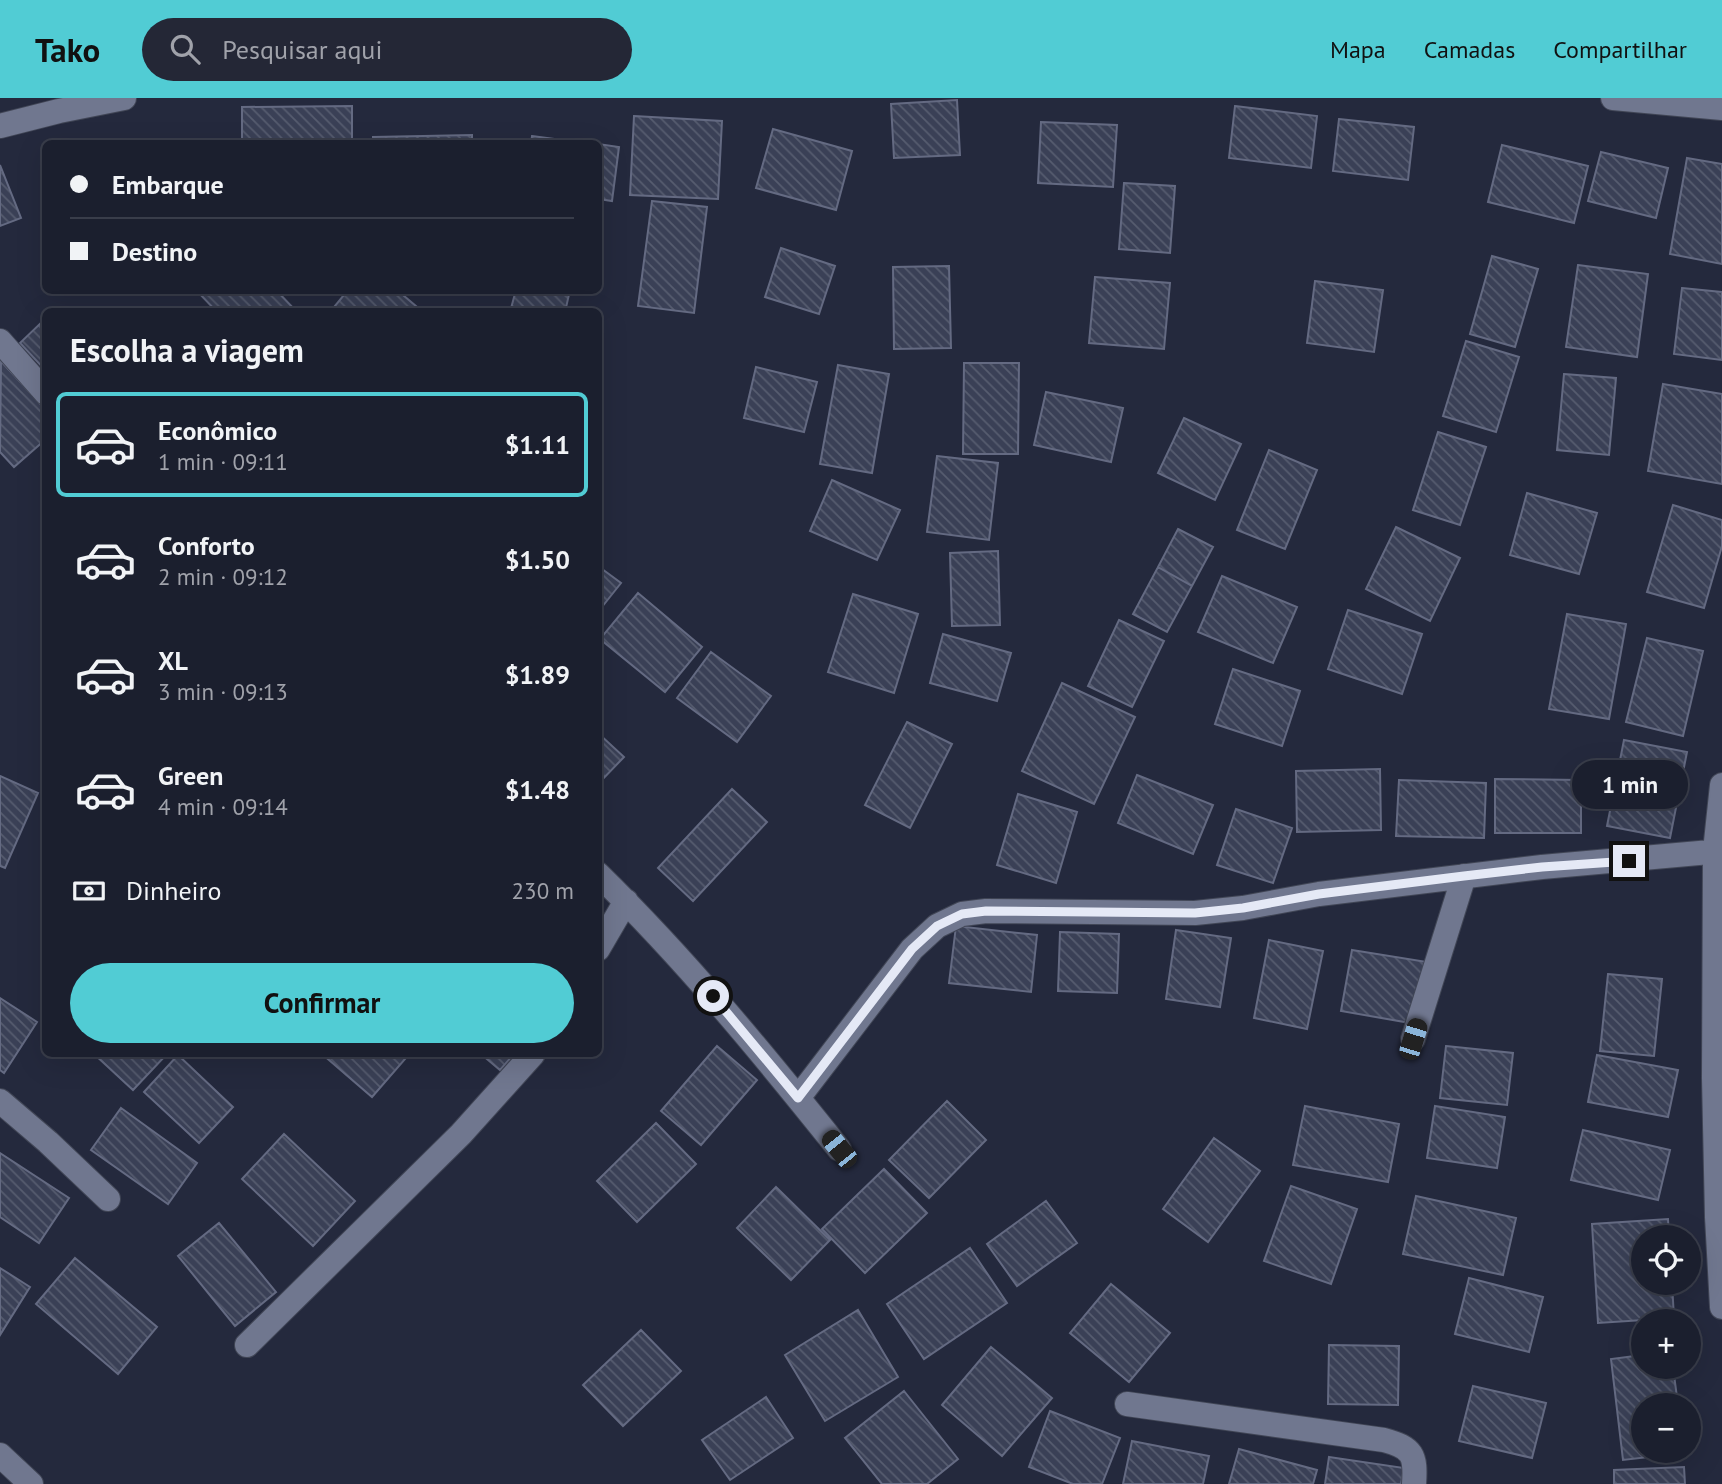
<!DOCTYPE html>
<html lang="pt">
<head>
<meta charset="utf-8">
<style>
	:root { --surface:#1b1f2e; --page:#242736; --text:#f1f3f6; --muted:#a0a2aa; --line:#393d4a; --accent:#51ccd4 }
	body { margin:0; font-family:"PT Sans",sans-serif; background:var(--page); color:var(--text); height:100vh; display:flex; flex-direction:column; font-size:26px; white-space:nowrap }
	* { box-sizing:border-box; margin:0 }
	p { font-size:23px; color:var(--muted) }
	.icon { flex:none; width:38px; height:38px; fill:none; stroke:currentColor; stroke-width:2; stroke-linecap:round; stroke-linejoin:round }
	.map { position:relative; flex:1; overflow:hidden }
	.details { position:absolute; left:42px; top:210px; width:560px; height:749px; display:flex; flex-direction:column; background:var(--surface); border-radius:10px; box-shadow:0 7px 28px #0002,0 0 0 2px var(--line) }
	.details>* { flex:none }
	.top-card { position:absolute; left:42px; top:42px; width:560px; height:154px; border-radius:10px; box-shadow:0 7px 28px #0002,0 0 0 2px var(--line); display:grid; align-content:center; height:154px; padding:0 28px; background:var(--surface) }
	.controls { position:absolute; left:1631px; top:1127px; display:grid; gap:14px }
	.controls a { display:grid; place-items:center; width:70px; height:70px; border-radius:50%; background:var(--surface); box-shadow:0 7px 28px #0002,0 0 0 2px var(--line); font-size:35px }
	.end { position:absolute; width:32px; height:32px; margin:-16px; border:9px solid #e5e9f6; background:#111; box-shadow:0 0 0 4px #111 }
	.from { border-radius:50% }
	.bubble { position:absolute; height:49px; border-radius:24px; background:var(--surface); box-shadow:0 7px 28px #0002,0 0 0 2px var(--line); font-size:23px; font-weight:600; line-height:49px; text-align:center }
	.car { position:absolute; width:21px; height:42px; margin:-21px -10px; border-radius:9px; box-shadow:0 0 5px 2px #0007; background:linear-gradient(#222 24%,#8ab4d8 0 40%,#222 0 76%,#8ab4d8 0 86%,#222 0) }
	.top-card b { display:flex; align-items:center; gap:24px; height:66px; font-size:26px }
	.top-card b+b { border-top:2px solid var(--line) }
	.top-card i { width:18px; height:18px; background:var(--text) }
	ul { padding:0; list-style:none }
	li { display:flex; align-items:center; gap:21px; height:105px; margin:0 14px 10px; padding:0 14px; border:4px solid transparent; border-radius:10px }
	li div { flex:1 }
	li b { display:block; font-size:26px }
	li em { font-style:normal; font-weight:600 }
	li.active { border-color:var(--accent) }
	li>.icon { width:63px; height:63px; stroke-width:1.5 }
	h2 { padding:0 28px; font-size:32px; line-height:84px }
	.pay { display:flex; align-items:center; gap:18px; height:77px; padding:0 28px; font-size:26px }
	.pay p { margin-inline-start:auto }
	.cta { display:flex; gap:14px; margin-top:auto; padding:14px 28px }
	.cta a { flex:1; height:80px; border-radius:42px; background:var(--accent); color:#111; font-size:28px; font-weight:600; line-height:80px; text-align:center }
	header { display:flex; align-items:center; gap:42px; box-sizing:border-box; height:98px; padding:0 35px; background:var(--accent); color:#111 }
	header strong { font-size:33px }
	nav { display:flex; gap:38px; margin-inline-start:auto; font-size:24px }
	.search { width:490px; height:63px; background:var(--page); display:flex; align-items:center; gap:18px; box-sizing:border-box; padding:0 24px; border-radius:38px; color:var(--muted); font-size:26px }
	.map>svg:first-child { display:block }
	.building { fill:url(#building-back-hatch); stroke:#646a82; stroke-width:2 }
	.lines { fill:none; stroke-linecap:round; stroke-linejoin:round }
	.street-casing { stroke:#414656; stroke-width:26 }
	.street { stroke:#70778f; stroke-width:24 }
	.route { stroke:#e5e9f6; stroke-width:9 }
</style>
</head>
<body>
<header>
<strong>Tako</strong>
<div class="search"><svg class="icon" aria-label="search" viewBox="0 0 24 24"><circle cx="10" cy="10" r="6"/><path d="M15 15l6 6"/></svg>Pesquisar aqui</div>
<nav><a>Mapa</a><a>Camadas</a><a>Compartilhar</a></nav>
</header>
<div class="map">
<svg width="1722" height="1386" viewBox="0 0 1722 1386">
	<defs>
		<pattern id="building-back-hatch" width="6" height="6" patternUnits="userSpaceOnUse" patternTransform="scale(1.75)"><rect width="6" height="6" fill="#3a4056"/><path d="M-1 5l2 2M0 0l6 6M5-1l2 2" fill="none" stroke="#565c6f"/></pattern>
	</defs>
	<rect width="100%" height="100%" fill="#24293d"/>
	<!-- building -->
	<path class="building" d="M957,2L960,57L894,60L891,6Z
		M352,8V46H242V9Z
		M1235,8L1317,18L1311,70L1229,60Z
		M634,18L722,23L718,101L630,97Z
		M1339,21L1414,29L1408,82L1333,73Z
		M1041,24L1117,27L1113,89L1038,85Z
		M773,31L852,53L836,112L756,90Z
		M472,37V46H373V39Z
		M532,38L592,46H531Z
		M598,46L619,49L612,103L598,101Z
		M1502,47L1588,68L1574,125L1488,104Z
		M1601,54L1668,70L1656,120L1588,103Z
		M1687,60L1722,66V166L1670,156Z
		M0,67L21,120L0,128Z
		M1124,85L1175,88L1170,155L1119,151Z
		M652,103L707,109L694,215L638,208Z
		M781,150L835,168L819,216L765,199Z
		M1492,158L1538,171L1515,249L1470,236Z
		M1578,167L1648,176L1637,259L1566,249Z
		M949,168L951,250L894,251L893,169Z
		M1095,179L1170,185L1164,251L1089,245Z
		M1315,183L1383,192L1374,254L1307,245Z
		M1682,190L1722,194V262L1674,256Z
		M196,192H276L297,214H217Z
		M348,192H397L417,209L413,214H330Z
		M516,192H570L565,214H510Z
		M46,220V273L20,245Z
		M1466,243L1519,259L1496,334L1443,318Z
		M1,263L46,312V341L14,369L0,354Z
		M964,265H1019L1018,356H963Z
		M838,267L889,276L872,375L820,366Z
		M756,269L817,284L804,334L744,320Z
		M1564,276L1616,280L1609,357L1557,352Z
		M1663,286L1722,296V386L1648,373Z
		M1046,294L1123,310L1111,364L1034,347Z
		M1184,320L1241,346L1215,402L1158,375Z
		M1438,334L1486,349L1460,427L1413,412Z
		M1269,352L1317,372L1285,451L1237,432Z
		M937,358L998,365L989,442L927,434Z
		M832,382L900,412L877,462L810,433Z
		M1527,395L1597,415L1579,476L1510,457Z
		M1673,407L1722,422V448L1704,510L1647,494Z
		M1396,429L1460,460L1430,523L1366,491Z
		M1178,431L1213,449L1192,488L1158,469Z
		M998,453L1000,527L952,528L950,455Z
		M598,468L621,485L598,514Z
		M1158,469L1192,488L1167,534L1133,516Z
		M1222,478L1297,509L1273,565L1198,534Z
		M638,495L702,549L665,594L600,541Z
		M853,496L918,516L894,595L828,574Z
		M1348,512L1422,536L1402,596L1328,571Z
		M1567,516L1626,526L1609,621L1549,611Z
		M1119,522L1164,543L1132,609L1088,588Z
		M943,536L1011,555L997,603L930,585Z
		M1647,540L1703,553L1683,638L1626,624Z
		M711,554L771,598L737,644L677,600Z
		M1233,571L1300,593L1282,648L1215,626Z
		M1062,585L1135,619L1094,706L1022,673Z
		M907,624L952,646L910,730L865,707Z
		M598,635L624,659L598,686Z
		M1624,642L1687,654L1670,740L1607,728Z
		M1380,671L1381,732L1297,734L1296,673Z
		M1137,677L1213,707L1193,756L1118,725Z
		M0,678L38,695L5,770L0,768Z
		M1495,681L1581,682V735H1495Z
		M1399,682L1486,685L1484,740L1396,738Z
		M732,691L767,724L693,803L658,770Z
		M1018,696L1077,714L1056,785L997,767Z
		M1236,711L1292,730L1273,785L1217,767Z
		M956,828L1037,837L1031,894L949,885Z
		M1176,832L1231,840L1220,909L1166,901Z
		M1060,834L1119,836L1117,895L1058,893Z
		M1269,842L1323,853L1307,931L1254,920Z
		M1352,852L1427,864L1416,926L1341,913Z
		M1608,876L1662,881L1654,958L1600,953Z
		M0,900L37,924L4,975L0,972Z
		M717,948L757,982L701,1047L661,1013Z
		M1446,948L1513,955L1507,1007L1440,1000Z
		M94,956H167L133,992Z
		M322,956H401L406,960L372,999Z
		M481,956H514L500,972Z
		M178,957L233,1009L199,1045L144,994Z
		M1597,957L1678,972L1668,1019L1588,1004Z
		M947,1003L986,1042L929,1100L889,1062Z
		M1305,1008L1399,1026L1388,1084L1293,1067Z
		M1435,1008L1505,1019L1497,1070L1427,1060Z
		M121,1010L197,1065L168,1106L91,1052Z
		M656,1025L696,1066L637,1124L597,1083Z
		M1583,1032L1670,1052L1658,1102L1571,1082Z
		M284,1036L355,1103L313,1148L242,1081Z
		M1214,1040L1260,1073L1208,1144L1163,1111Z
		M0,1055L69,1100L39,1145L0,1119Z
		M884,1071L927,1115L865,1175L822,1131Z
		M1291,1088L1357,1111L1331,1186L1264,1163Z
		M776,1089L830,1142L791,1182L737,1130Z
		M1416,1098L1516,1120L1503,1177L1403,1156Z
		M1046,1103L1077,1145L1017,1188L987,1146Z
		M1668,1121L1669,1139H1643V1185H1672L1674,1220L1598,1225L1592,1126Z
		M219,1125L276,1194L235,1228L178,1158Z
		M970,1150L1007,1205L924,1261L887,1206Z
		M75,1160L157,1229L118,1276L36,1206Z
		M0,1170L30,1189L0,1237Z
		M1469,1180L1543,1199L1529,1254L1455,1236Z
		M1111,1186L1170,1235L1129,1284L1070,1235Z
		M858,1212L898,1279L825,1323L785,1257Z
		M641,1232L681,1273L623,1328L583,1287Z
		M1329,1247L1399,1248L1398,1307L1328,1306Z
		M991,1249L1052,1300L1002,1358L942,1307Z
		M1643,1257V1269H1673L1678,1307H1643V1353H1683V1355L1623,1362L1611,1261Z
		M1473,1288L1546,1305L1532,1360L1459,1343Z
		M904,1293L958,1361L927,1386H882L845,1340Z
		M766,1299L793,1340L730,1382L702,1342Z
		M1050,1313L1120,1340L1102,1386H1073L1029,1369Z
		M1132,1343L1209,1358L1203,1386H1123Z
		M1239,1351L1317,1372L1313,1386H1229Z
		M1329,1359L1404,1370L1401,1386H1325Z
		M1684,1369L1685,1386H1614V1372Z"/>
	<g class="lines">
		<defs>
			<path id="street" d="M1613,0L1722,10
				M0,28L59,13L124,0
				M0,243L46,295
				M1722,687L1715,753L1714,980L1717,1119L1722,1209
				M598,776C686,862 763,956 839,1051
				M598,851L626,803
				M1413,941L1464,778
				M798,1000L912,851L937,828L962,816L986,813L1195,815L1243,810L1319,796L1542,769L1722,753
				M0,1003L48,1044L108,1101
				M247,1247L461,1036L533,956
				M1127,1306L1384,1342C1413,1350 1416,1357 1414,1386
				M0,1357L31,1386"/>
		</defs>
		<!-- street casing -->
		<use href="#street" class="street-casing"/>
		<!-- street -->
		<use href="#street" class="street"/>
	</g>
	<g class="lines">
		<!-- route -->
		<path class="route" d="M713,898L798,1000L912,851L937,828L962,816L986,813L1195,815L1243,810L1319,796L1464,778L1542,769L1629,763"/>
	</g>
</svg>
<div class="controls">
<a><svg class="icon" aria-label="locate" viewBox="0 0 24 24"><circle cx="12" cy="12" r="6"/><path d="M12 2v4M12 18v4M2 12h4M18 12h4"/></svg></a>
<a>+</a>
<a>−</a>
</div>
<i class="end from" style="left:713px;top:898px"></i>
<i class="end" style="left:1629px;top:763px"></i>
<div class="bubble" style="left:1572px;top:662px;width:116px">1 min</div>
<i class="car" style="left:1413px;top:941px;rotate:17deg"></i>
<i class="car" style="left:839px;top:1051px;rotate:321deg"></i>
<div class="top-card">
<b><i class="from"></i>Embarque</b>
<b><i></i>Destino</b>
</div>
<section class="details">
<h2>Escolha a viagem</h2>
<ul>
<li class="active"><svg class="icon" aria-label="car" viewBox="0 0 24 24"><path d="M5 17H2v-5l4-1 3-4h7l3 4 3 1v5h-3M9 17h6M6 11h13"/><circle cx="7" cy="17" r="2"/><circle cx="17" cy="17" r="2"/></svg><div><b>Econômico</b><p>1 min · 09:11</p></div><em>$1.11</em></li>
<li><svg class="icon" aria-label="car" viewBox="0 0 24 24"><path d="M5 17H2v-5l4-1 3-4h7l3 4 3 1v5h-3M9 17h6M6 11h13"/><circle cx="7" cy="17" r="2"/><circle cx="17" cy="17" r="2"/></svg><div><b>Conforto</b><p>2 min · 09:12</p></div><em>$1.50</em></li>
<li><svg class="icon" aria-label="car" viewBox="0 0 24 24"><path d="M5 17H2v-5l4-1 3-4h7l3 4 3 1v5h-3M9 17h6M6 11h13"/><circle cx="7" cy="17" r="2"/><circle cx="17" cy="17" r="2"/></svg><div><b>XL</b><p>3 min · 09:13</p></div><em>$1.89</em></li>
<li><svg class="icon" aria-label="car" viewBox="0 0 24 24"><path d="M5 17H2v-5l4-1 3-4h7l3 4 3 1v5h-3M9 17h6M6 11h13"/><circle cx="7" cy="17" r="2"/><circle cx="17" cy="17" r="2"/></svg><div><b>Green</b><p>4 min · 09:14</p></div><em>$1.48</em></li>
</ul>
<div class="pay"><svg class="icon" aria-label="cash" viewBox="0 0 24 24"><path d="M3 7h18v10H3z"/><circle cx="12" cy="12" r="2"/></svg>Dinheiro<p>230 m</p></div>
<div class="cta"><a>Confirmar</a></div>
</section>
</div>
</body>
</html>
